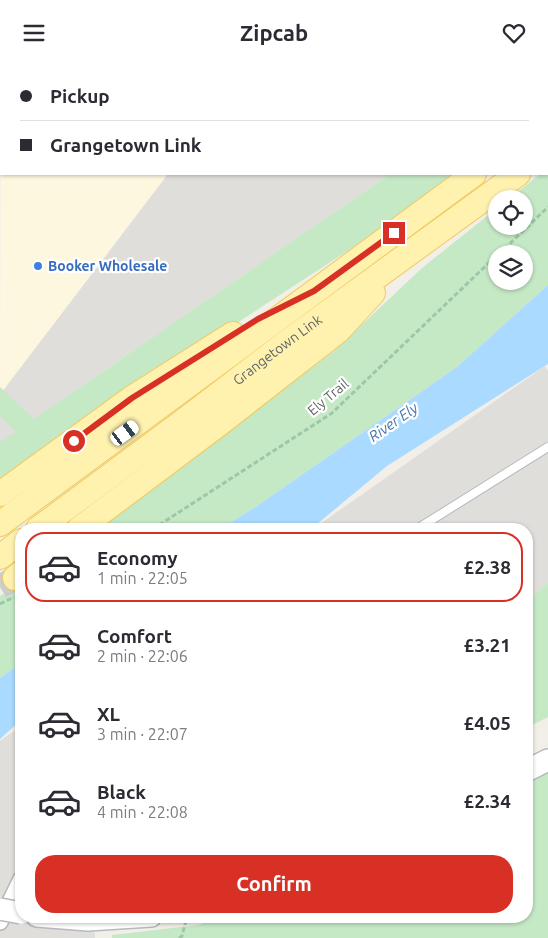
<!DOCTYPE html>
<html lang="en">
<head>
<meta charset="utf-8">
<style>
	:root { --surface:#fff; --page:#f2f2f3; --text:#2b2b33; --muted:#7c7c81; --line:#e1e1e2; --accent:#d93025 }
	body { margin:0; font-family:Ubuntu,sans-serif; background:var(--page); color:var(--text); height:100vh; display:flex; flex-direction:column; font-size:19px; white-space:nowrap }
	* { box-sizing:border-box; margin:0 }
	p { font-size:16px; color:var(--muted) }
	.icon { flex:none; width:28px; height:28px; fill:none; stroke:currentColor; stroke-width:2; stroke-linecap:round; stroke-linejoin:round }
	.map { position:relative; flex:1; overflow:hidden }
	.details { position:absolute; left:15px; top:458px; width:518px; height:400px; display:flex; flex-direction:column; background:var(--surface); border-radius:20px; box-shadow:0 1px 4px #0004 }
	.details>* { flex:none }
	.hud { position:absolute; left:0px; top:0px; width:549px; height:110px; box-shadow:0 1px 4px #0004; display:grid; align-content:center; height:110px; padding:0 20px; background:var(--surface) }
	.buttons { position:absolute; left:488px; top:125px; display:grid; gap:10px }
	.buttons a { display:grid; place-items:center; width:45px; height:45px; border-radius:50%; background:var(--surface); box-shadow:0 1px 4px #0004; font-size:25px }
	.end { position:absolute; width:22px; height:22px; margin:-11px; border:6px solid #d93025; background:#fff; box-shadow:0 0 0 2px #fff }
	.from { border-radius:50% }
	.car { position:absolute; width:15px; height:30px; margin:-15px -8px; border-radius:6px; box-shadow:0 0 4px 1px #0007; background:linear-gradient(#fff 24%,#345 0 40%,#fff 0 76%,#345 0 86%,#fff 0) }
	.hud b { display:flex; align-items:center; gap:18px; height:48px; font-size:19px }
	.hud b+b { border-top:1px solid var(--line) }
	.hud i { width:12px; height:12px; background:var(--text) }
	ul { padding:9px 0 0; list-style:none }
	li { display:flex; align-items:center; gap:15px; height:70px; margin:0 10px 8px; padding:0 10px; border:2px solid transparent; border-radius:20px }
	li div { flex:1 }
	li b { display:block; font-size:19px }
	li em { font-style:normal; font-weight:700 }
	li.current { border-color:var(--accent) }
	li>.icon { width:45px; height:45px; stroke-width:1.5 }
	.button { display:flex; gap:10px; margin-top:auto; padding:10px 20px }
	.button a { flex:1; height:58px; border-radius:20px; background:var(--accent); color:#fff; font-size:20px; font-weight:700; line-height:58px; text-align:center }
	header { display:flex; justify-content:space-between; align-items:center; height:65px; padding:0 20px; background:var(--surface); font-size:22px; font-weight:700 }
	.map>svg:first-child { display:block }
	.commercial { fill:#fef7e0 }
	.industrial { fill:#e0deda }
	.green { fill:#c5e8c5; fill-rule:evenodd }
	.water { fill:#aadaff }
	.lines { fill:none; stroke-linecap:round; stroke-linejoin:round }
	.primary-tunnel { stroke:#ccccc8; stroke-width:24; stroke-dasharray:24 12; stroke-linecap:butt }
	.lane-casing { stroke:#b5b8bc; stroke-width:10 }
	.street-casing { stroke:#b5b8bc; stroke-width:18 }
	.secondary-casing { stroke:#b6babf; stroke-width:24 }
	.primary-casing { stroke:#f2c960; stroke-width:26 }
	.path { stroke:#9cc7a9; stroke-width:3; stroke-dasharray:5 2.5; stroke-linecap:butt }
	.lane { stroke:#fff; stroke-width:8 }
	.street { stroke:#fff; stroke-width:15 }
	.secondary { stroke:#fff; stroke-width:21 }
	.primary { stroke:#fff2af; stroke-width:24 }
	.secondary-bridge-casing { stroke:#b6babf; stroke-width:24; stroke-linecap:butt }
	.secondary-bridge { stroke:#fff; stroke-width:21 }
	.route { stroke:#d93025; stroke-width:6 }
	.shop-dot { fill:#3f7fe0; stroke:#fff; stroke-width:2 }
	.labels { text-anchor:middle; dominant-baseline:central; stroke-width:4.5; stroke-linejoin:round; paint-order:stroke }
	.shop-label { font-size:14px; font-weight:bold; fill:#366cbe; stroke:#fff; text-anchor:start }
	.street-label { font-size:14px; fill:#5f6368; stroke:#fff }
	.water-label { font-size:15px; font-style:italic; fill:#4174aa; stroke:#fff }
</style>
</head>
<body>
<header><svg class="icon" aria-label="menu" viewBox="0 0 24 24"><path d="M4 6h16M4 12h16M4 18h16"/></svg>Zipcab<svg class="icon" aria-label="heart" viewBox="0 0 24 24"><path d="M12 20l-8-8c-3-5 5-10 8-4 3-6 11-1 8 4z"/></svg></header>
<div class="map">
<svg width="548" height="873" viewBox="0 0 548 873">
	<rect width="100%" height="100%" fill="#f1efe8"/>
	<!-- commercial -->
	<path class="commercial" d="M1,35V109H168L2,327L0,326Z"/>
	<!-- industrial -->
	<path class="industrial" d="M120,0H547L545,1Z
		M168,109H390L34,354L0,379V326L2,327Z
		M545,301L548,306V518L526,537V464H313Z
		M21,661V851H94L95,873H0V676Z"/>
	<!-- green -->
	<path class="green" d="M548,103V220L457,302L257,441L220,464H96L333,287L422,203L496,144V161H524V134H509L540,109H548ZM496,189H524V216H496Z
		M390,109H460L355,181L220,269L0,419V377L16,367L0,351V322L34,354Z
		M21,517V598L0,613V531Z
		M548,518V652L526,663V537Z
		M548,705V873H112V870L198,860L226,851H526V715Z"/>
	<!-- water -->
	<path class="water" d="M548,220V299L387,401L311,464H220L257,441L457,302Z
		M21,598V655L0,674V613Z"/>
	<g class="lines">
		<!-- primary-tunnel -->
		<path class="primary-tunnel" d="M0,522L15,513"/>
		<defs>
			<path id="lane" d="M417,464L548,382"/>
			<path id="street" d="M13,1L15,0
				M0,12L1,11
				M0,857L21,814"/>
			<path id="secondary" d="M526,706L548,695
				M37,851L88,855L151,851"/>
			<g id="primary">
				<path d="M548,55V54"/>
				<path d="M0,429L132,333L233,269"/>
				<path d="M0,459L474,109"/>
				<path id="s1" d="M38,464L181,358L283,280L518,109"/>
				<path d="M79,464L219,359L338,266L373,228"/>
				<path d="M0,492L21,476"/>
				<path d="M15,513L21,508"/>
			</g>
		</defs>
		<!-- lane casing -->
		<use href="#lane" class="lane-casing"/>
		<!-- street casing -->
		<use href="#street" class="street-casing"/>
		<!-- secondary casing -->
		<use href="#secondary" class="secondary-casing"/>
		<!-- primary casing -->
		<use href="#primary" class="primary-casing"/>
		<!-- path -->
		<path class="path" d="M499,189L548,142
			M153,464L332,348L496,191
			M0,539L14,532
			M179,873L182,871L187,851"/>
		<!-- lane -->
		<use href="#lane" class="lane"/>
		<!-- street -->
		<use href="#street" class="street"/>
		<!-- secondary -->
		<use href="#secondary" class="secondary"/>
		<!-- primary -->
		<use href="#primary" class="primary"/>
		<defs>
			<path id="secondary-bridge" d="M0,844L21,848"/>
		</defs>
		<!-- secondary-bridge casing -->
		<use href="#secondary-bridge" class="secondary-bridge-casing"/>
		<!-- secondary-bridge -->
		<use href="#secondary-bridge" class="secondary-bridge"/>
	</g>
	<g class="lines">
		<!-- route -->
		<path class="route" d="M74,376L132,333L258,254L314,226L394,168"/>
	</g>
	<!-- markers -->
	<circle class="shop-dot" cx="38" cy="201" r="5"/>
	<g class="labels">
		<!-- shop labels -->
		<g class="shop-label">
			<text x="48" y="201">Booker Wholesale</text>
		</g>
		<!-- street labels -->
		<g class="street-label">
			<text stroke="none"><textPath href="#s1" startOffset="299">Grangetown Link</textPath></text>
			<text transform="translate(328 332) rotate(-40)">Ely Trail</text>
		</g>
		<!-- water labels -->
		<g class="water-label">
			<text transform="translate(393 357) rotate(-35)">River Ely</text>
		</g>
	</g>
</svg>
<div class="buttons">
<a><svg class="icon" aria-label="locate" viewBox="0 0 24 24"><circle cx="12" cy="12" r="6"/><path d="M12 2v4M12 18v4M2 12h4M18 12h4"/></svg></a>
<a><svg class="icon" aria-label="layers" viewBox="0 0 24 24"><path d="M12 4l9 5-9 5-9-5zM3 14l9 5 9-5"/></svg></a>
</div>
<i class="end from" style="left:74px;top:376px"></i>
<i class="end" style="left:394px;top:168px"></i>
<i class="car" style="left:125px;top:368px;rotate:54deg"></i>
<div class="hud">
<b><i class="from"></i>Pickup</b>
<b><i></i>Grangetown Link</b>
</div>
<section class="details">
<ul>
<li class="current"><svg class="icon" aria-label="car" viewBox="0 0 24 24"><path d="M5 17H2v-5l4-1 3-4h7l3 4 3 1v5h-3M9 17h6M6 11h13"/><circle cx="7" cy="17" r="2"/><circle cx="17" cy="17" r="2"/></svg><div><b>Economy</b><p>1 min · 22:05</p></div><em>£2.38</em></li>
<li><svg class="icon" aria-label="car" viewBox="0 0 24 24"><path d="M5 17H2v-5l4-1 3-4h7l3 4 3 1v5h-3M9 17h6M6 11h13"/><circle cx="7" cy="17" r="2"/><circle cx="17" cy="17" r="2"/></svg><div><b>Comfort</b><p>2 min · 22:06</p></div><em>£3.21</em></li>
<li><svg class="icon" aria-label="car" viewBox="0 0 24 24"><path d="M5 17H2v-5l4-1 3-4h7l3 4 3 1v5h-3M9 17h6M6 11h13"/><circle cx="7" cy="17" r="2"/><circle cx="17" cy="17" r="2"/></svg><div><b>XL</b><p>3 min · 22:07</p></div><em>£4.05</em></li>
<li><svg class="icon" aria-label="car" viewBox="0 0 24 24"><path d="M5 17H2v-5l4-1 3-4h7l3 4 3 1v5h-3M9 17h6M6 11h13"/><circle cx="7" cy="17" r="2"/><circle cx="17" cy="17" r="2"/></svg><div><b>Black</b><p>4 min · 22:08</p></div><em>£2.34</em></li>
</ul>
<div class="button"><a>Confirm</a></div>
</section>
</div>
</body>
</html>
